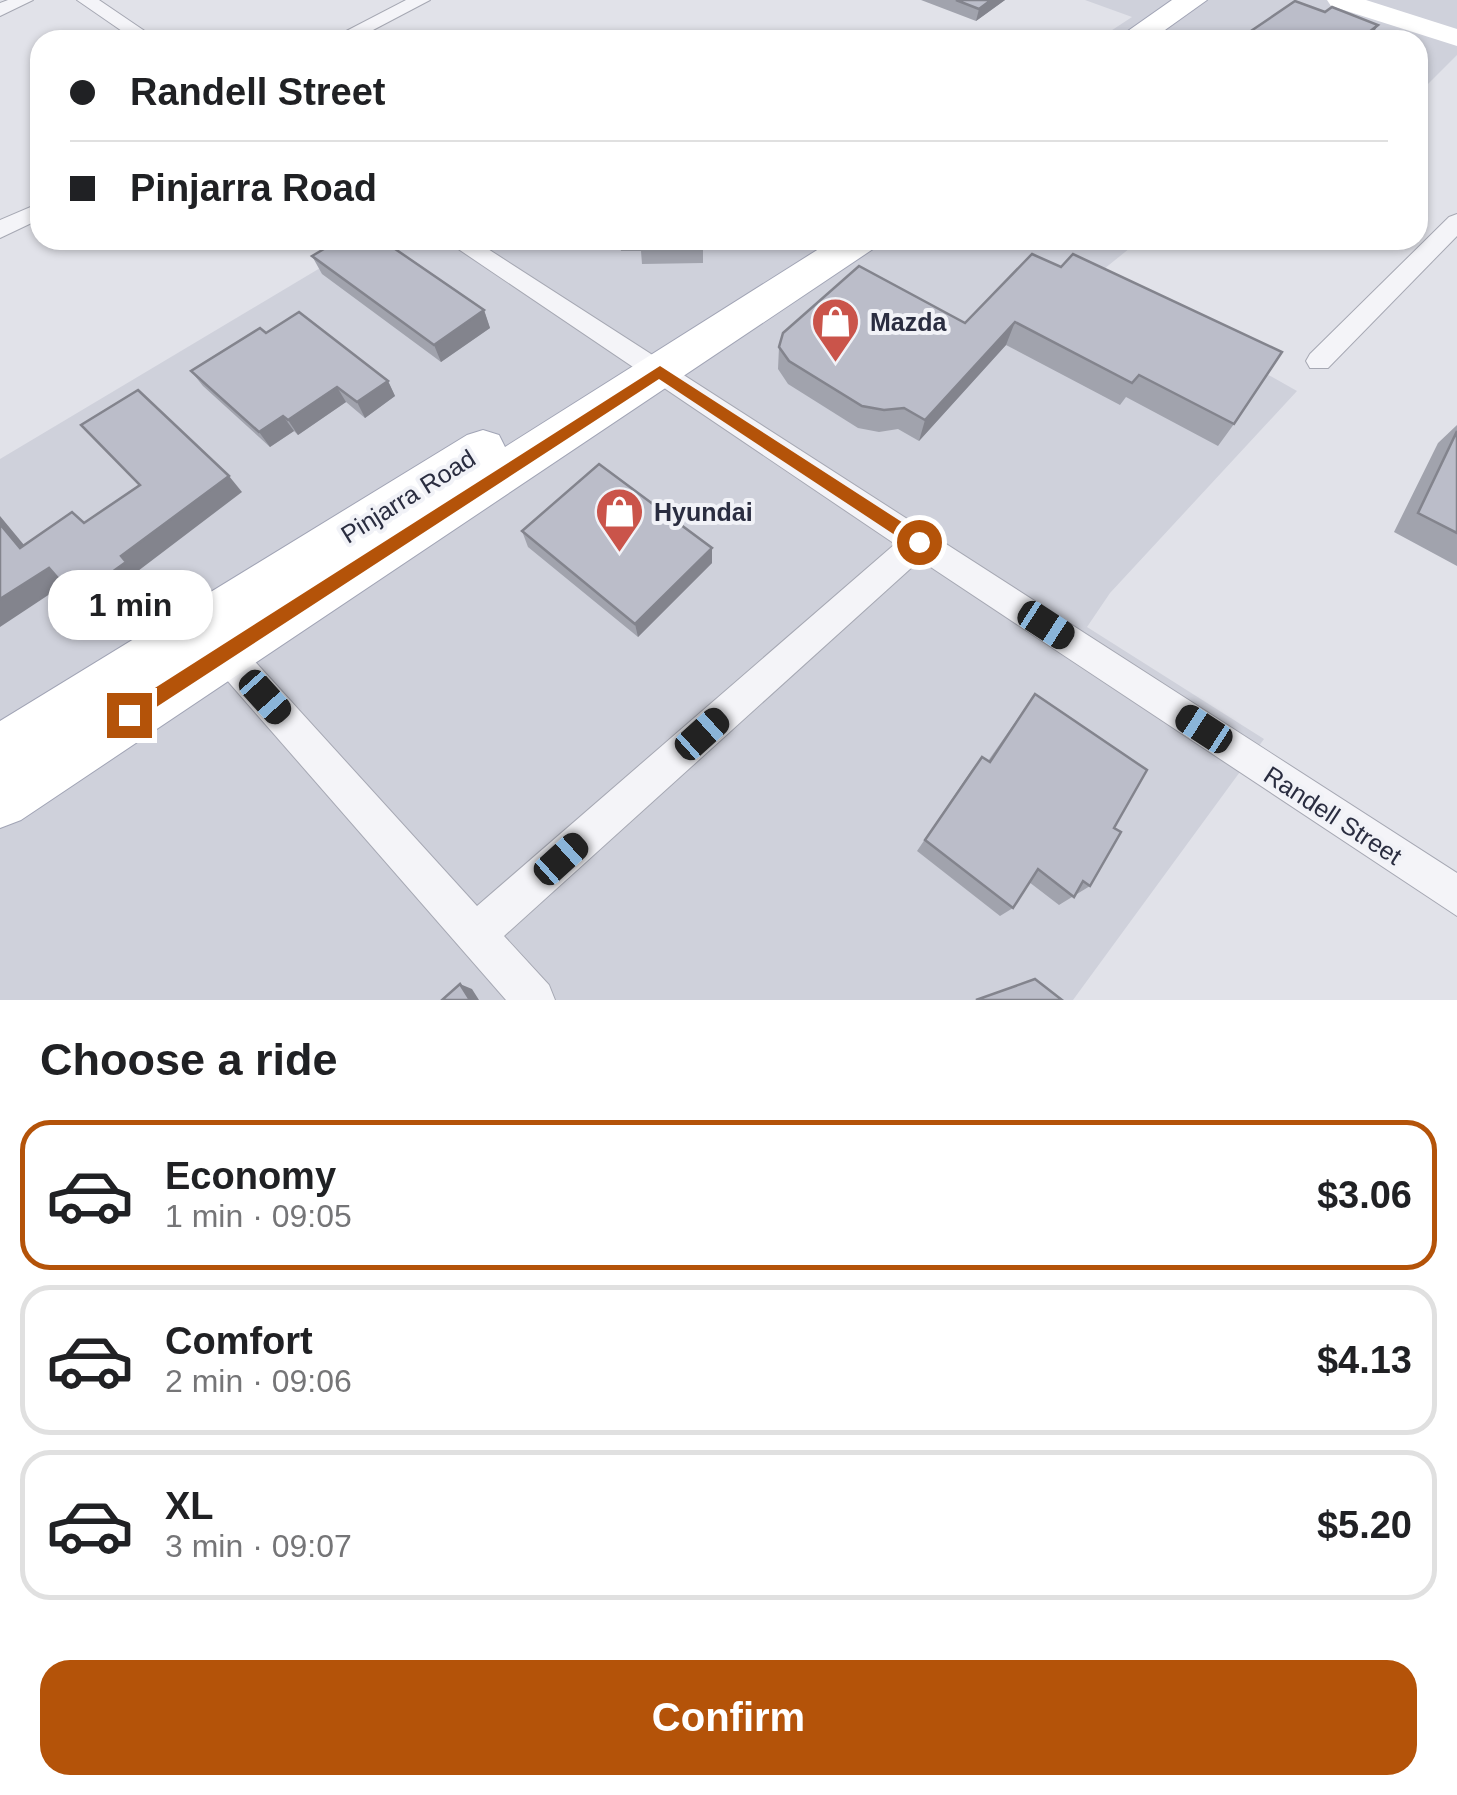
<!DOCTYPE html>
<html lang="en">
<head>
<meta charset="utf-8">
<style>
	:root { --surface:#fff; --page:#f6f6f6; --text:#202124; --muted:#757577; --line:#e0e0e0; --accent:#b45309 }
	body { margin:0; font-family:Arial,sans-serif; background:var(--page); color:var(--text); height:100vh; display:flex; flex-direction:column; font-size:38px; white-space:nowrap }
	* { box-sizing:border-box; margin:0 }
	p { font-size:32px; color:var(--muted) }
	.icon { flex:none; width:55px; height:55px; fill:none; stroke:currentColor; stroke-width:2; stroke-linecap:round; stroke-linejoin:round }
	.map { position:relative; height:1000px; overflow:hidden }
	.drawer { display:flex; flex-direction:column; background:var(--surface); flex:1 }
	.drawer>* { flex:none }
	.guide { position:absolute; left:30px; top:30px; width:1398px; height:220px; border-radius:30px; box-shadow:0 2px 8px #0004; display:grid; align-content:center; height:220px; padding:0 40px; background:var(--surface) }
	.end { position:absolute; width:45px; height:45px; margin:-22px; border:12px solid #b45309; background:#fff; box-shadow:0 0 0 5px #fff }
	.from { border-radius:50% }
	.bubble { position:absolute; height:70px; border-radius:30px; background:var(--surface); box-shadow:0 2px 8px #0004; font-size:32px; font-weight:600; line-height:70px; text-align:center }
	.car { position:absolute; width:30px; height:60px; margin:-30px -15px; border-radius:12px; box-shadow:0 0 8px 2px #0007; background:linear-gradient(#222 24%,#8ab4d8 0 40%,#222 0 76%,#8ab4d8 0 86%,#222 0) }
	.guide b { display:flex; align-items:center; gap:35px; height:95px; font-size:38px }
	.guide b+b { border-top:2px solid var(--line) }
	.guide i { width:25px; height:25px; background:var(--text) }
	ul { padding:0; list-style:none }
	li { display:flex; align-items:center; gap:30px; height:150px; margin:0 20px 15px; padding:0 20px; border:5px solid var(--line); border-radius:30px }
	li div { flex:1 }
	li b { display:block; font-size:38px }
	li em { font-style:normal; font-weight:600 }
	li.current { border-color:var(--accent) }
	li>.icon { width:90px; height:90px; stroke-width:1.5 }
	h2 { padding:0 40px; font-size:45px; line-height:120px }
	.action { display:flex; gap:20px; margin-top:auto; padding:20px 40px }
	.action a { flex:1; height:115px; border-radius:30px; background:var(--accent); color:#fff; font-size:40px; font-weight:600; line-height:115px; text-align:center }
	.map>svg:first-child { display:block }
	.built { fill:#cfd1db }
	.lines { fill:none; stroke-linecap:round; stroke-linejoin:round }
	.street-casing { stroke:#a6a8b3; stroke-width:2 }
	.primary-casing { stroke:#a1a4b5; stroke-width:2 }
	.street { fill:#f4f4f8; fill-rule:evenodd }
	.secondary { fill:#fff; fill-rule:evenodd }
	.primary { fill:#fff; fill-rule:evenodd }
	.wall { fill:#a1a3ad }
	.shaded-wall { fill:#83848d }
	.building { fill:#bbbdc9; stroke:#83848d; stroke-width:2.5 }
	.route { fill:#b45309 }
	.labels { text-anchor:middle; dominant-baseline:central; stroke-width:8; stroke-linejoin:round; paint-order:stroke }
	.poi-label { font-size:25px; font-weight:bold; fill:#2a2d40; stroke:#f1f2f7; text-anchor:start }
	.street-label { font-size:25px; fill:#2a2d40; stroke:#f1f2f7 }
</style>
</head>
<body>
<div class="map">
<svg width="1457" height="1000" viewBox="0 0 1457 1000">
	<rect width="100%" height="100%" fill="#e1e2e9"/>
	<!-- built -->
	<path class="built" d="M1085,0H1457V55L1418,94V40H1097L1132,17Z
		M367,240H1140L1094,277L1297,391L1110,593L1087,627L1264,739L1073,1000H0V459Z"/>
	<g class="lines">
		<defs>
			<path id="street" d="M8,0H33L0,16V3Z
				M77,0H99L158,40H135Z
				M406,0H430L354,40H329Z
				M40,203V219L0,238V220Z
				M1457,214V236L1328,368H1310L1306,361L1310,354L1449,217Z
				M445,240H474L1457,873V916L920,560L504,936L549,985L555,1000H506L205,655L200,644L205,633L217,629L229,633L477,906L895,544Z"/>
			<path id="primary" d="M1172,0H1207L1151,40H1115Z
				M833,240H879L873,249L21,820L0,828V721L467,435L483,430L499,435L505,447Z"/>
		</defs>
		<!-- street casing -->
		<use href="#street" class="street-casing"/>
		<!-- primary casing -->
		<use href="#primary" class="primary-casing"/>
		<!-- street -->
		<use href="#street" class="street"/>
		<!-- secondary -->
		<path class="secondary" d="M1327,0H1366L1457,29V46L1331,6Z"/>
		<!-- primary -->
		<use href="#primary" class="primary"/>
	</g>
	<!-- wall -->
	<path class="wall" d="M921,0H1005L976,21Z
		M619,240H712V249H703V263L642,264L641,251H621Z
		M1032,254L1234,424L1218,446L1126,397L1120,405L1006,345L919,441L898,429L879,432L858,428L788,384L778,369L779,347L965,323Z
		M312,256L484,310L490,328L441,362L322,274Z
		M266,333L388,381L395,396L365,418L346,402L298,435L294,431L270,447L203,386L191,371Z
		M1457,425V566L1394,532L1438,443Z
		M522,531L712,548V563L638,637L528,547Z
		M1035,694L1114,828L1090,886L1059,905L1029,882L1013,908L1000,916L917,851L971,771L982,757L988,761Z"/>
	<!-- shaded-wall -->
	<path class="shaded-wall" d="M991,0H1005L976,21L979,9Z
		M1378,25L1369,40H1359Z
		M484,310L490,328L441,362L434,345Z
		M1015,322L1006,345L919,441L925,420Z
		M388,381L395,396L365,418L357,402Z
		M337,387L346,402L298,435L288,420Z
		M283,416L294,431L270,447L259,432Z
		M229,476L242,492L138,571L143,577L113,599L107,595L90,607L71,593Z
		M0,516L39,563L20,548L0,524Z
		M712,548V563L638,637L635,624Z
		M49,568L68,582L0,627V599Z
		M460,984L472,989L479,1000H470Z"/>
	<!-- building -->
	<path class="building" d="M956,0H991L979,9Z
		M1295,1L1325,12L1332,7L1378,25L1359,40H1256L1245,35Z
		M339,240H382L484,310L434,345L312,256Z
		M640,240H702L640,241Z
		M1032,254L1061,267L1073,254L1282,352L1234,424L1139,375L1132,383L1015,322L925,420L904,408L884,410L862,406L789,361L779,347L783,333L859,266L965,323Z
		M299,312L388,381L357,402L337,387L288,420L283,416L259,432L191,371L260,328L266,333Z
		M138,390L229,476L121,556L126,562L94,585L89,580L71,593L49,568L0,599V524L20,548L72,512L84,523L140,485L81,425Z
		M1457,431V533L1418,513Z
		M599,464L712,548L635,624L522,531Z
		M1035,694L1147,770L1114,828L1121,832L1090,886L1083,881L1074,897L1038,869L1013,908L925,840L982,757L990,762Z
		M1035,979L1062,1000H976Z
		M460,984L470,1000H442Z"/>
	<!-- route -->
	<path class="route" d="M660,366L925,537V547H913L659,379L135,721H122V709Z"/>
	<!-- icons -->
	<defs>
		<symbol id="shop-pin" viewBox="-11 -11 22 30"><path d="M0 17L-7.5 6A9.5 9.5 0 1 1 7.5 6Z" fill="#ca544a" stroke="#f1f2f7"/><path d="M-5-2.5h2.3a2.7 3.5 0 0 1 5.4 0H5L5.5 6h-11ZM-1.5-2.5h3a1.5 2.3 0 0 0-3 0Z" fill="#fff"/></symbol>
	</defs>
	<g fill-rule="evenodd">
		<use href="#shop-pin" x="808" y="294" width="55" height="75"/>
		<use href="#shop-pin" x="592" y="484" width="55" height="75"/>
	</g>
	<g class="labels">
		<!-- poi labels -->
		<g class="poi-label">
			<text x="870" y="322">Mazda</text>
			<text x="654" y="512">Hyundai</text>
		</g>
		<!-- street labels -->
		<g class="street-label">
			<text transform="translate(408 496) rotate(-32)">Pinjarra Road</text>
			<text transform="translate(1333 815) rotate(33)">Randell Street</text>
		</g>
	</g>
</svg>
<i class="end from" style="left:919px;top:542px"></i>
<i class="end" style="left:129px;top:715px"></i>
<div class="bubble" style="left:48px;top:570px;width:165px">1 min</div>
<i class="car" style="left:1046px;top:625px;rotate:123deg"></i>
<i class="car" style="left:265px;top:697px;rotate:138deg"></i>
<i class="car" style="left:1204px;top:729px;rotate:303deg"></i>
<i class="car" style="left:702px;top:734px;rotate:48deg"></i>
<i class="car" style="left:561px;top:859px;rotate:48deg"></i>
<div class="guide">
<b><i class="from"></i>Randell Street</b>
<b><i></i>Pinjarra Road</b>
</div>
</div>
<section class="drawer">
<h2>Choose a ride</h2>
<ul>
<li class="current"><svg class="icon" aria-label="car" viewBox="0 0 24 24"><path d="M5 17H2v-5l4-1 3-4h7l3 4 3 1v5h-3M9 17h6M6 11h13"/><circle cx="7" cy="17" r="2"/><circle cx="17" cy="17" r="2"/></svg><div><b>Economy</b><p>1 min · 09:05</p></div><em>$3.06</em></li>
<li><svg class="icon" aria-label="car" viewBox="0 0 24 24"><path d="M5 17H2v-5l4-1 3-4h7l3 4 3 1v5h-3M9 17h6M6 11h13"/><circle cx="7" cy="17" r="2"/><circle cx="17" cy="17" r="2"/></svg><div><b>Comfort</b><p>2 min · 09:06</p></div><em>$4.13</em></li>
<li><svg class="icon" aria-label="car" viewBox="0 0 24 24"><path d="M5 17H2v-5l4-1 3-4h7l3 4 3 1v5h-3M9 17h6M6 11h13"/><circle cx="7" cy="17" r="2"/><circle cx="17" cy="17" r="2"/></svg><div><b>XL</b><p>3 min · 09:07</p></div><em>$5.20</em></li>
</ul>
<div class="action"><a>Confirm</a></div>
</section>
</body>
</html>
